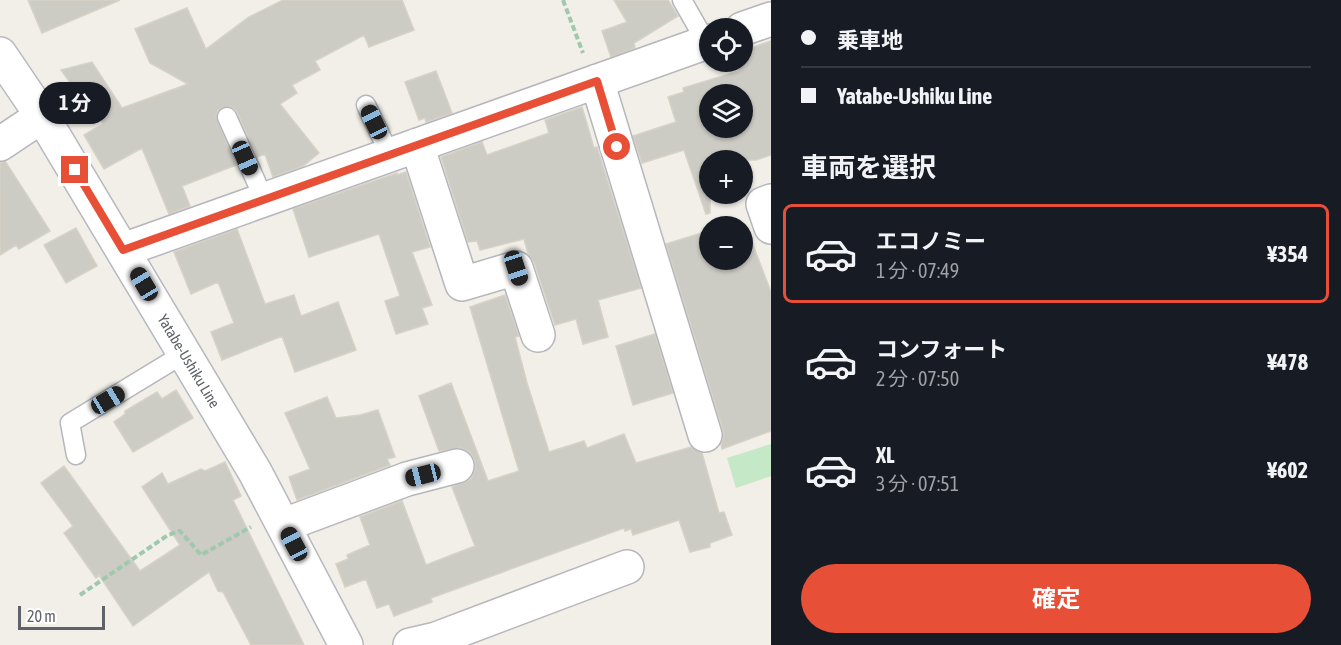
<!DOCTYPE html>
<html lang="ja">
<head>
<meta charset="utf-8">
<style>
	:root { --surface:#171b24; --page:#242831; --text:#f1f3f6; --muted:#9ea1a6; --line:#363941; --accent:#e84f37 }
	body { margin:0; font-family:"Asap Condensed","Noto Sans JP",sans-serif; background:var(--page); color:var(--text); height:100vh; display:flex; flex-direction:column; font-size:22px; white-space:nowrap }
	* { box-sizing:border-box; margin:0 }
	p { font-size:20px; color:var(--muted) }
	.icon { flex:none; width:33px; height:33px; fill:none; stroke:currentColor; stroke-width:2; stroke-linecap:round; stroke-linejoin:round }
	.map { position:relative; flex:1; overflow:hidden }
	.drawer { display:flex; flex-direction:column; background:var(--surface); width:570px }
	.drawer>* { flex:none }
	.top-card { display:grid; align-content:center; height:132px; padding:0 30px; background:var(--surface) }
	.tools { position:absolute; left:699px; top:18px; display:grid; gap:12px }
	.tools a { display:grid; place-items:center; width:54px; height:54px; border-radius:50%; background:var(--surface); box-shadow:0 2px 4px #0004; font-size:30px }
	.scale { position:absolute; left:18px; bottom:15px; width:87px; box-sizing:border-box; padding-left:6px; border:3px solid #5f6268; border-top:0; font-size:16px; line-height:21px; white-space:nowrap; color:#5f6268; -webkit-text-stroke:4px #fff; paint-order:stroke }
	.end { position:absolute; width:27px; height:27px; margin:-14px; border:8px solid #e84f37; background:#fff; box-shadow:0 0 0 3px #fff }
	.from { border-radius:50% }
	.bubble { position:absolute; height:42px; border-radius:21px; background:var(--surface); box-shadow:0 2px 4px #0004; font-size:20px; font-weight:700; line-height:42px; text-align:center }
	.car { position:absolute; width:18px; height:36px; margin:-18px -9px; border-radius:8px; box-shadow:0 0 4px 2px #0007; background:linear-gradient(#222 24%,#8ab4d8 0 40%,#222 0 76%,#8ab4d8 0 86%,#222 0) }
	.top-card b { display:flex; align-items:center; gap:21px; height:57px; font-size:22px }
	.top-card b+b { border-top:2px solid var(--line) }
	.top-card i { width:15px; height:15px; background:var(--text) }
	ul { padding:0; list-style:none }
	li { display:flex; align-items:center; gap:18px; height:99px; margin:0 12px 9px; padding:0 18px; border:3px solid transparent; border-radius:9px }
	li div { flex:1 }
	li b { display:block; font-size:22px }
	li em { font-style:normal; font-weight:700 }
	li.current { border-color:var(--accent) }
	li>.icon { width:54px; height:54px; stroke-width:1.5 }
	h2 { padding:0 30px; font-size:27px; line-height:72px }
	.action { display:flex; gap:12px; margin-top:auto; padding:12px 30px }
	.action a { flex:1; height:69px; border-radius:36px; background:var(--accent); color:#fff; font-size:24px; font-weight:700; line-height:69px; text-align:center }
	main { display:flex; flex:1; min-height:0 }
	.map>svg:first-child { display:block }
	.green { fill:#c5e8c7 }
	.building { fill:#cccbc4; stroke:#d6d2c6; stroke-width:1.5; fill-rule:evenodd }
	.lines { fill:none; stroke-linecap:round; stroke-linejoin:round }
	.lane-casing { stroke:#b5b7bc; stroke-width:21 }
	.street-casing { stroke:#b5b7bc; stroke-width:36 }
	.secondary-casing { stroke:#b6b9bf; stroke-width:36 }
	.path { stroke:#9fc8ad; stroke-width:4; stroke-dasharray:6 3; stroke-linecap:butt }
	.lane { stroke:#fff; stroke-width:18 }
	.street { stroke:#fff; stroke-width:33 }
	.secondary { stroke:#fff; stroke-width:33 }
	.route { stroke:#e84f37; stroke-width:8 }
	.labels { text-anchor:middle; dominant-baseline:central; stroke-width:4.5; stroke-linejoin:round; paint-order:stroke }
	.street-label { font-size:15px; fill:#5f6268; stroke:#fff }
</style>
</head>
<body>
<main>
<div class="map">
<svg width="771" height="645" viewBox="0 0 771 645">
	<rect width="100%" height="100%" fill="#f1efe8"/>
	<!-- green -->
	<path class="green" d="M771,444V476L736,488L727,458Z"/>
	<!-- building -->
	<path class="building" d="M28,0H120L42,33Z
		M283,0H402L414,30L369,47L364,35L315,61L320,70L292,85L297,93L280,104L319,153L303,166L273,177L265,154L257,157L237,112L233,108L228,106L218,110L216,116L236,165L182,186L190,206L169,214L142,148L104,169L84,135L103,124L81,89L76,91L61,70L92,62L122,108L188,84L150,63L135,29L187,8L206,49L249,17Z
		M614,0H668L678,16L634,43L635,48L611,57L602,31L627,22Z
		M771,41V155L756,160H710V213L706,214L684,150L642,163L633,136L676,122L668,97L684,92L683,88L739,71L736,62H742V51ZM710,94H742V128H710Z
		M436,71L452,113L426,122L425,118L419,120L405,82Z
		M582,107L594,148L597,147L641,288L598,300L608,337L583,344L576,319L555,325L534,262L528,254L524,239L480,250L477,241L468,242L441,157L482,142L487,155L549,133L545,120Z
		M5,161L50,231L19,249L16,245L0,255V163Z
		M406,172L430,247L412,252L432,305L422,308L428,324L396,334L385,301L400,296L379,234L309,257L293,209L397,173V175Z
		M76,228L97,266L66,283L44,245Z
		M237,229L265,304L294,295L301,316L338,302L356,350L295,372L282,336L222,360L211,332L234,323L218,282L191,294L174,252Z
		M705,232L710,246V260H742V235L748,232L771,292V431L722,449L721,444L723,439V430L666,244Z
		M505,295L519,336L515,337L527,383L549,452L584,441L587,448L624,434L636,463L691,447L702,453L719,513L724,512L732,535L710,543V547L690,552L679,520L633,535L631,529L625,531L624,528L431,598L432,602L394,616L389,604L377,608L366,579L345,587L336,564L348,559L347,555L370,545L360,517L402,501L426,565L475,546L452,487L471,479L475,470V461L470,452L461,448L439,451L419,396L451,383L488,481L519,471L470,307Z
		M655,334L673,393L633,405L616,346Z
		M176,390L193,418L133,452L114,422L125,414V411L157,392L162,399Z
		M327,397L336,418L360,415L378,410L395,457L387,459L390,465L297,500L289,477L310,469L285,413Z
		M225,462L241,496L233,500L304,645H251L223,592L218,591L209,572L133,626L99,575L96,578L64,533L73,526L41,483L64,466L140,571L180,545L142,487L162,473L168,484L201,469L205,471Z"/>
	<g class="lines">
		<defs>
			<path id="lane" d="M682,0L706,42
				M366,105L390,155
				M227,117L264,199
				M76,455L70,423L185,353"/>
			<path id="street" d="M742,29L771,19
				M597,81L705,435
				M0,144L42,116
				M417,145L462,284L516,268L538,335
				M771,201L763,204L771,227
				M123,250L710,41
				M284,525L407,479L457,466
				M410,645L436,639L627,567"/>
			<path id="secondary" d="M0,54L42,116L255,472L346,645"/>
		</defs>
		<!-- lane casing -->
		<use href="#lane" class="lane-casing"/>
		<!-- street casing -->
		<use href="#street" class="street-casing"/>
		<!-- secondary casing -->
		<use href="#secondary" class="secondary-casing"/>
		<!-- path -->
		<path class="path" d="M563,0L583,53
			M80,595L168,535L180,531L201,555L251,527"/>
		<!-- lane -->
		<use href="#lane" class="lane"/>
		<!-- street -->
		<use href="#street" class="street"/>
		<!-- secondary -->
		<use href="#secondary" class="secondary"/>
	</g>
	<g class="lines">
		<!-- route -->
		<path class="route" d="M75,170L123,250L597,81L617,147"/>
	</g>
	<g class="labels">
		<!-- street labels -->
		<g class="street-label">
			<text transform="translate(189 361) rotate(59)">Yatabe-Ushiku Line</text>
		</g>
	</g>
</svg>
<div class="tools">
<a><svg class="icon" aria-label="locate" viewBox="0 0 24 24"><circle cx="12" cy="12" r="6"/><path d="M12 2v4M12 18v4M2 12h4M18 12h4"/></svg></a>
<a><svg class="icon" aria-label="layers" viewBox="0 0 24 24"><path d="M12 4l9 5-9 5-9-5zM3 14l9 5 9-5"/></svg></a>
<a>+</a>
<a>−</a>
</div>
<div class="scale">20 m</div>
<i class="end from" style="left:617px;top:147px"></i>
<i class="end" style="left:75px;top:170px"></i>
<div class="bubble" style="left:39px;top:82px;width:72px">1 分</div>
<i class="car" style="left:374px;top:122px;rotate:334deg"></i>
<i class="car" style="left:245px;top:158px;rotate:156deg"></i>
<i class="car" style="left:516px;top:268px;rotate:162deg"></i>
<i class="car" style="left:144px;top:284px;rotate:329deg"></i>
<i class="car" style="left:108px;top:400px;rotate:59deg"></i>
<i class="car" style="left:423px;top:475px;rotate:256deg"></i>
<i class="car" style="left:294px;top:544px;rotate:332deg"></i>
</div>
<section class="drawer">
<div class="top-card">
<b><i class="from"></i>乗車地</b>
<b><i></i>Yatabe-Ushiku Line</b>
</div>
<h2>車両を選択</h2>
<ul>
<li class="current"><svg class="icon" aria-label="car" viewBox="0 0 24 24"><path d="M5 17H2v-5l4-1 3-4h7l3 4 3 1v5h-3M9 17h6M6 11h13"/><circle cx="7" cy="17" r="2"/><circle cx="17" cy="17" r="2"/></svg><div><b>エコノミー</b><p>1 分 · 07:49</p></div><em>¥354</em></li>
<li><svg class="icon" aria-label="car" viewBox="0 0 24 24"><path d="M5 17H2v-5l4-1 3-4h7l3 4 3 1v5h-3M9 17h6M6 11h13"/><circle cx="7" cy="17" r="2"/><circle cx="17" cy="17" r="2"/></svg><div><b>コンフォート</b><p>2 分 · 07:50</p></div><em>¥478</em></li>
<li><svg class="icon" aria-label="car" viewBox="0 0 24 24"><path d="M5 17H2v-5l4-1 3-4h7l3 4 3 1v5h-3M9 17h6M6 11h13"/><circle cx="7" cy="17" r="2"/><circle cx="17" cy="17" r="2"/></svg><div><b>XL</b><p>3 分 · 07:51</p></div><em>¥602</em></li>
</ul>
<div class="action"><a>確定</a></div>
</section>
</main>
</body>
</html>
